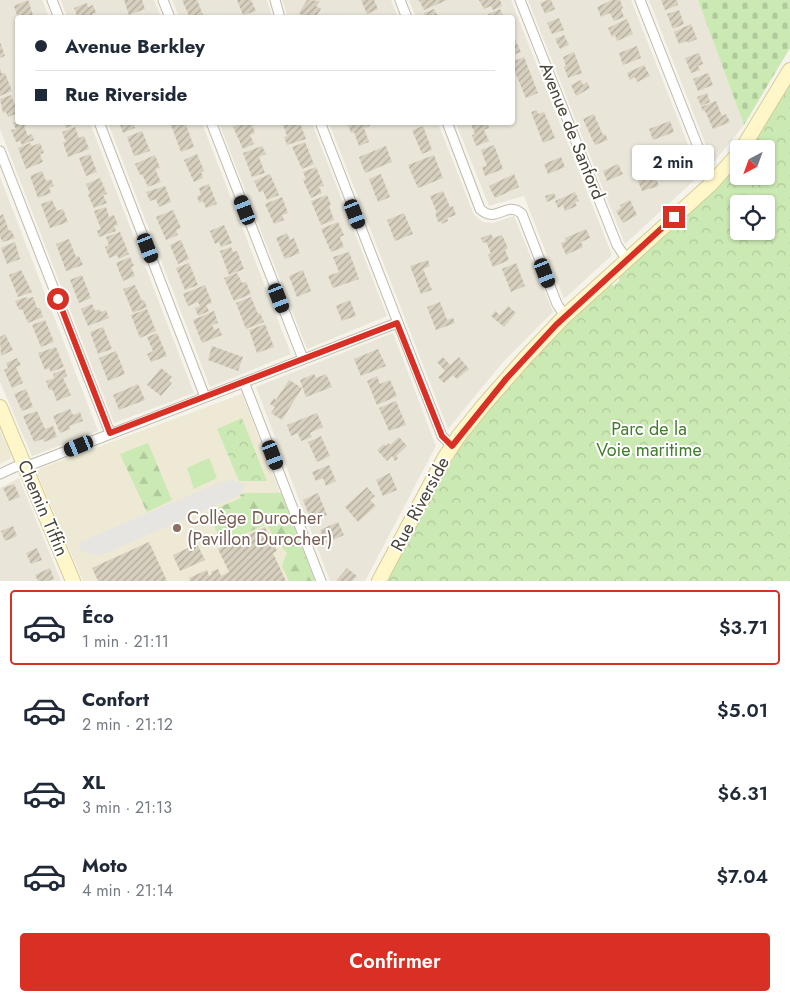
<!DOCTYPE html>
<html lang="fr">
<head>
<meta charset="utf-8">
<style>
	:root { --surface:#fff; --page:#f6f6f7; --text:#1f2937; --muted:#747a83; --line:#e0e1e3; --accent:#d93025 }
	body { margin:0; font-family:Jost,sans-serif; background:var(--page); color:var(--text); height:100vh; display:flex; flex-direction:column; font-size:19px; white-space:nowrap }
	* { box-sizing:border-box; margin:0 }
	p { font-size:16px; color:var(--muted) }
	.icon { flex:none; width:28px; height:28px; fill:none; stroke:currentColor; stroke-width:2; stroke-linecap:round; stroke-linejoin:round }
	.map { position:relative; height:581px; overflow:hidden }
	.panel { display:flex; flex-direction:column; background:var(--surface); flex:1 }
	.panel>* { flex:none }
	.guide { position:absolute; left:15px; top:15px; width:500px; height:110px; border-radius:5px; box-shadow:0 1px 4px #0004; display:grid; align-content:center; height:110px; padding:0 20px; background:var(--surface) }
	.needle { width:32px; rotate:221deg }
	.controls { position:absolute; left:730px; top:140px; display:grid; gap:10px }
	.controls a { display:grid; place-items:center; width:45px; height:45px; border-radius:5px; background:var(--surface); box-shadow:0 1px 4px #0004; font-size:25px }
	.end { position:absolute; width:22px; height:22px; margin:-11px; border:6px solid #d93025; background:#fff; box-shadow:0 0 0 2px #fff }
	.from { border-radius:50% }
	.bubble { position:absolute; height:35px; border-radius:5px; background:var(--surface); box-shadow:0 1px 4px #0004; font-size:16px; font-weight:600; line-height:35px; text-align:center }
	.car { position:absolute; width:15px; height:30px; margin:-15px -8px; border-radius:6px; box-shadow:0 0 4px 1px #0007; background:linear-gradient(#222 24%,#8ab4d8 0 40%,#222 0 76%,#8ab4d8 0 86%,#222 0) }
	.guide b { display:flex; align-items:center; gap:18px; height:48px; font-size:19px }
	.guide b+b { border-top:1px solid var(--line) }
	.guide i { width:12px; height:12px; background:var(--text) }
	ul { padding:9px 0 0; list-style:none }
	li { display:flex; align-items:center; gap:15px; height:75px; margin:0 10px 8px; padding:0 10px; border:2px solid transparent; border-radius:5px }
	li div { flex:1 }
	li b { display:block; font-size:19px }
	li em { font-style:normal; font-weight:600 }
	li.selected { border-color:var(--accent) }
	li>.icon { width:45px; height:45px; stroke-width:1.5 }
	.cta { display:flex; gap:10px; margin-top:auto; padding:10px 20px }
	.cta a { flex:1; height:58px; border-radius:5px; background:var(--accent); color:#fff; font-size:20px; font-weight:600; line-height:58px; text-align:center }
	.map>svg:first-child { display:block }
	.residential { fill:#e9e5d8 }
	.education { fill:#eee9d4 }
	.grass { fill:#cbe9b3 }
	.forest { fill:url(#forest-firs) }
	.cemetery { fill:url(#cemetery-stones) }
	.park { fill:url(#park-crowns); fill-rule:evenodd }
	.parking { fill:#e7e5e1 }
	.building { fill:url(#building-hatch) }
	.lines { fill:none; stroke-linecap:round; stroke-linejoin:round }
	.street-casing { stroke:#c1bcac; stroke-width:11 }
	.secondary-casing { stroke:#d5cb9a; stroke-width:16 }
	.street { stroke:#fff; stroke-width:9 }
	.secondary { stroke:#fff7ca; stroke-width:14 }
	.route { stroke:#d93025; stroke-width:6 }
	.education-dot { fill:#8d6e63; stroke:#fff; stroke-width:2 }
	.labels { text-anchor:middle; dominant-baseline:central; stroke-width:4; stroke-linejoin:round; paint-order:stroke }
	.street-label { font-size:18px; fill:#494438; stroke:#fff }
	.park-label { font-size:18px; fill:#417c2a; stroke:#fff }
	.education-label { font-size:18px; fill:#785e54; stroke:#fff; text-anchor:start }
</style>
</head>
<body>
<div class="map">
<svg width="790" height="581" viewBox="0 0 790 581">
	<defs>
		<pattern id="forest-firs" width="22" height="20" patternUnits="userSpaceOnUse" patternTransform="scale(1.25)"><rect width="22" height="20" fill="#cbe9b3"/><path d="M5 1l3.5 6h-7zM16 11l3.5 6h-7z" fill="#b0c99b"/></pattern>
		<pattern id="cemetery-stones" width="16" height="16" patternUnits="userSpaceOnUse" patternTransform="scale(1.25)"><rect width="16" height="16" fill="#cbe9b3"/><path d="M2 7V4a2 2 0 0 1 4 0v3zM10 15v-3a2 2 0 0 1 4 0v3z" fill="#b0c99b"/></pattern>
		<pattern id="park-crowns" width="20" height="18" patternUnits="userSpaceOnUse" patternTransform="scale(1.25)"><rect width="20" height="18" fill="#cbe9b3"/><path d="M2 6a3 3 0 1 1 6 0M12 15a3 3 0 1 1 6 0" fill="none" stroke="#b0c99b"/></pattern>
		<pattern id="building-hatch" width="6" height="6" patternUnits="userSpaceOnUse" patternTransform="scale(1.25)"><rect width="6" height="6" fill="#d7d0bf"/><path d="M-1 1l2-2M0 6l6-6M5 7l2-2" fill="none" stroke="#b0aa9c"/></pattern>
	</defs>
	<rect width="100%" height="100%" fill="#f5f3ea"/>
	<!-- residential -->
	<path class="residential" d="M0,0H42L49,17L18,18V122L90,123L194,393L114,423L0,129Z
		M61,0H154L161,17H67Z
		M172,0H267L272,17H179Z
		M282,0H391L398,17H288Z
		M409,0H511L612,255L564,299L524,196L489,206L456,123L512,122V18L416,17Z
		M528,0H631L700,175L625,244Z
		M649,0H698L744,125L713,163Z
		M108,123H202L291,354L210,387Z
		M219,123H312L387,316L307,349Z
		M329,123H438L474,215L483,222L493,223L514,216L553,312L503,362L448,429Z
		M0,177L98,431L32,456L0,382Z
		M393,333L436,446L365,581H330L256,387Z
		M19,478L61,581H0V488Z"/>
	<!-- education -->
	<path class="education" d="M242,394L314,581H83L38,475V471L41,468Z
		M0,430L11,455L10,459L0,464Z"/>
	<!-- grass -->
	<path class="grass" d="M209,458L217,478L194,489L187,468Z
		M255,493H274L269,505L270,513L261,508Z"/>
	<!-- forest -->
	<path class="forest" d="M148,443L172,500L147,512L120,454Z
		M245,493H255L261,508L269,512V505L274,493H281L315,581H289L282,566L287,553L274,538L267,524L222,544L208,512L241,498L240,495Z"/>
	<!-- cemetery -->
	<path class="cemetery" d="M698,0H790V48L744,125Z"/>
	<!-- park -->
	<path class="park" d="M790,81V581H386L442,472L445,473L454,458L452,457L458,447L516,376L565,325L610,283L613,286L619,281V277L627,271L625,268L739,162V176H766V149H749ZM739,204H766V231H739Z
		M242,418L267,481H239L217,429Z"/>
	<!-- parking -->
	<path class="parking" d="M230,480L244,484L242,494L99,556L81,551L78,543L218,483Z"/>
	<!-- building -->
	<path class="building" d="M28,0L34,18H18L14,6Z
		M124,0H142L145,9L129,15Z
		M182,0H197L203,15L197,18H190Z
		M237,0H251L256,11L243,15Z
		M307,0L320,1L316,6L321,9L315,18H306L299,13Z
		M361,0H374L378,9L367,14Z
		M419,0H447L424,10Z
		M479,0H500L502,6L493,10L491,6L484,9Z
		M548,0H551L555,9L545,14L540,3Z
		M612,0H620L623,8L621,9L624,17L614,21L610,13L601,17L597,7Z
		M661,0H677L678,5L665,10Z
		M87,3L88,7L93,5L96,13L92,14L94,18H78L74,8Z
		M434,9L436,13L440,18H425L424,13Z
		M500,9L504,18H490L488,14Z
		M679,10L684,24L673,29L667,14Z
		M559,18L564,30L552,34L547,23Z
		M627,19L633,34L617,41L615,35L612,37L608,28Z
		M691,24L697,39L688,43L687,41L679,44L674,32Z
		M512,33L521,52L512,55Z
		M564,35L569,45L560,49L555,39Z
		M0,42L5,56L0,58Z
		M637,46L641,58L623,65L619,53Z
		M574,52L582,73L568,78L564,67L566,66L563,57Z
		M699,53L703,64L698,66L700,70L691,73L685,58Z
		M524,57L538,93L526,98L512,65V62Z
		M644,65L650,76L637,82L635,77L630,80L627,73Z
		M0,68L2,74L5,73L12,91L0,96Z
		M708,73L713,85L698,91L693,79Z
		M581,80L583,85L587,82L590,88L576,96L571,85Z
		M707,93L710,102L701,106L697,97Z
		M11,95L18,113L8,117L6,112L3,113L0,99Z
		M716,101L722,116L726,114L730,122L713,129L705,111H703L701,107Z
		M537,110L538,114L544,112L555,138L543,143L531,112Z
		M594,114L603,135L605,134L608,140L595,145L583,119Z
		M18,121V122H27L28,124L24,126L28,136L32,134L34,140L22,145L20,141L16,142L11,130L16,129L13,123Z
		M670,121L674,132L653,140L649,129Z
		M64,122H79L66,128Z
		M119,122H133L135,128L123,133Z
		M179,122H185L194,147L181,152L171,125Z
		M244,122H251L255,133L250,135L254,144L243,149L233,127Z
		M282,122L300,123L306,139L287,145L284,137L287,136Z
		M352,122H369L370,126L364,128L369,142L359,146L354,132L351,133L348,125Z
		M470,122H487L489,128L484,130L489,141L476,146L472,135L475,134Z
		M423,126L432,150L422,154L412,130Z
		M75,127L79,138L84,136L89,149L68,157L63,142H66L62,132Z
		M142,131L150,151L134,156L127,137Z
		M305,142L314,164L302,169L292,147Z
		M30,143L32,146L40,143L44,153L40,154L43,162L26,169L18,148Z
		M494,145L503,169L485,176L482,167L487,166L481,150Z
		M262,146L266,154L259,157L265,173L252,177L243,153Z
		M386,146L392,162L365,173L359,157Z
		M676,147L677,150L681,148L688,165L667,172L661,157L672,152L671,149Z
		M90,154L97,172L86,176L79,158Z
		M197,154L204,171L201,172L203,178L194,182L184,160Z
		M155,155L160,168L155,169L161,182L148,187L142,174L140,175L135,164Z
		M434,155L443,178L418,188L408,165Z
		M561,157L565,167L548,174L544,164Z
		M618,164L623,174L607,181L603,171Z
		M316,167L324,186L319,187L322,193L311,198L303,180L306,179L303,172Z
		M653,170L659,186L642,191L638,181L647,177L646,174Z
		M42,171L46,181L51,179L54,186L49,188L51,193L38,198L30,176Z
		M270,174L279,195L267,200L263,191L259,192L254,181Z
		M381,174L390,197L378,202L369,179Z
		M514,174L519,187L495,198L489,186Z
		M100,178L107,194L103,195L107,203L94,208L88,195L90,194L86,184Z
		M209,184L217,204L206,208L203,201L199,203L197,196L201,195L199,188Z
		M165,186L171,202L159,207L156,199L150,201L146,192Z
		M443,191L450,207L453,206L456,215L447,218L448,221L442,224L441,221L438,222L435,213H437L430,196Z
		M575,192L579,201L575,202L577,206L565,211L563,205L558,208L555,201Z
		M554,193L556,198L547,202L545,196Z
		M327,195L331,205L329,206L334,220L321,225L311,201Z
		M282,197L288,213L282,215L284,220L274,224L265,204Z
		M52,200L57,211L63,209L68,222L50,228L41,204Z
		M630,200L637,215L623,223L616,211L621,208L620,205Z
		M106,207L109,217L114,215L118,225L114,226L116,231L99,237L97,231L101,229L94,211Z
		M173,210L181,228L176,230L178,235L166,240L156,217Z
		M404,213L413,234L395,241L387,220Z
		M3,214L9,231L11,230L15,238L3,242L0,237V216Z
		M338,222L344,235L340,237L344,247L331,252L321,229Z
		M224,225L232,243L221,247L219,242L215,244L210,231Z
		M586,229L590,238L581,242L583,247L566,255L561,243L566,241L565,238Z
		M120,232L129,254L119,259L117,255L109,258L105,247L109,245L106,237Z
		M287,233L290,240L294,238L300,253L285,259L276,238Z
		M491,234L493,238L502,235L508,248L505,250L509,260L493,267L488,255L491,253L486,242L483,243L481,238Z
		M69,239L76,257L79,256L83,265L66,271L56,244Z
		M181,240L189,259L178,264L170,245Z
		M15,242L20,259L7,264L1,248Z
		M231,247L233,252L237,251L244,269L229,275L220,251Z
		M349,252L359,279L333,288L328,276L339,272L333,257Z
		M130,257L134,266L131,267L135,276L123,281L116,263Z
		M428,260L430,266L423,269L432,290L421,294L410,266Z
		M189,263L198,285L185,290L176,268Z
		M516,263L525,286L511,292L502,269Z
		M21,270L32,292L18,297L9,275Z
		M303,270L311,291L297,297L289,276Z
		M237,273L242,283L246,282L251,294L234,301L224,278Z
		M82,275L91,298L79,303L70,280Z
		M135,285L142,301L144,300L147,307L133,313L123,289Z
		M205,285L212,303L206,305L209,311L198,316L195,308L200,306L198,302L188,306L183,294Z
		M27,297V299L33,297L37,308H40L43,317L28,323L22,309L19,310L15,301Z
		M251,297L258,314L260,313L264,322L246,329L236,303Z
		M350,300L356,316L342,321L336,306Z
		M440,302L447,320L453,318L455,323L436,330L427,307Z
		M92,304L95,311L99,309L101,312L106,310L109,318L88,326L81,309Z
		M508,306L516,313L504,327L491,316L495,311L500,315Z
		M147,309L156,331L140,338L131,315Z
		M214,311L218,323L212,325L214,330L219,328L222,335L202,343L193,320Z
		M45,320L54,342L41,347L32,325Z
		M265,324L274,347L257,353L249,330Z
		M103,327L112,349L98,354L90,332Z
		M157,333L167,356L151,362L147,354L153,351L147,337Z
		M5,334L13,350L1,356L0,337Z
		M212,346L243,357L238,371L208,360Z
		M56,347L64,367L51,372L49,368L45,370L38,353Z
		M378,349L386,366L361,376L354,359Z
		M116,351L125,374L108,381L99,358Z
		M443,357L450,365L459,357L469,369L457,379L453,375L444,383L438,377L445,371L437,362Z
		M17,358L21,365L16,367L23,383L12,388L4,370L8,368L6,363Z
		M161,368L172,377L169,380L172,383L161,396L147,385Z
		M65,369L67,376L63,378L71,395L57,401L52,389L49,390L46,381L54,378L53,374Z
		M314,374L316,378L326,374L332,387L306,397L300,380Z
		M377,376L380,384L390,380L397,396L377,405L367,381Z
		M289,380L302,388L282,420L271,413L275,407L270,404L274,398L276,400Z
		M138,384L145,400L119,410L113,395Z
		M26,389L33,407L22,411L14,394Z
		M396,401L406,425L389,431L379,408Z
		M70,409L73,415L80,412L83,421L69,426L70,429L60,433L53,416Z
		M37,411L45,429L53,426L57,437L44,442L43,439L34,442L23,416Z
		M317,413L323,427L310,433L312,437L301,441L298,433L291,436L287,425Z
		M321,436L330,456L317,462L308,442Z
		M399,437L407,446L396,456L398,458L395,461L392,456L387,461L377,450L384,444L386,446L389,443L390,445Z
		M329,465L336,481L326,486L323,478L316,481L312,472Z
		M390,473L397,490L383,496L376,480Z
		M14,484L20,497L9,501L3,488Z
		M367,487L375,496L370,500L376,506L358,522L345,507Z
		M318,493L327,515L315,520L312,514L309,515L303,500Z
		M338,522L344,535L326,543L320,530Z
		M13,526L17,536L5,541L1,531Z
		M265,527L277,551L273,553L286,581H190L189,578L207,570L209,576L212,574L211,572L218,569L221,576L229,572L218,549Z
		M149,542L167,581H98L92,568Z
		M197,544L205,560L180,571L173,555Z
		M37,548L42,560L31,564L26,553Z
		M50,568L54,579L48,581H38L35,575Z
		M347,568L357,576L352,581H336Z"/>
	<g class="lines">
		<defs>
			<path id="street" d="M52,0L59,18
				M163,0L170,18
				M275,0L280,18
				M400,0L407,18
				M520,0L617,245L627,260
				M640,0L708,172L715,180
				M99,122L205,397
				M211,122L303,359
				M320,122L442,436L452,446
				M447,122L480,209C497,225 507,199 522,214L557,304L565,316
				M0,151L110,433
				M244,382L321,581
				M0,474L15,467L33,464L397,323"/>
			<path id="secondary" d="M742,149L790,70
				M0,407L73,581
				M379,581L445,457L458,437L483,406L525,358L565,316L710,185L739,153"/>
		</defs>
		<!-- street casing -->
		<use href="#street" class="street-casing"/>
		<!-- secondary casing -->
		<use href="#secondary" class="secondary-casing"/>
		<!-- street -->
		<use href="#street" class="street"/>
		<!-- secondary -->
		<use href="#secondary" class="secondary"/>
	</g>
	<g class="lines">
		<!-- route -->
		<path class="route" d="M58,299L110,433L397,323L442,436L452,446L506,379L556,325L674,217"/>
	</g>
	<!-- markers -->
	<circle class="education-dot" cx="177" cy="528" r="5"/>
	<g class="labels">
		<!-- street labels -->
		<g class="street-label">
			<text transform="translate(572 131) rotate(68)">Avenue de Sanford</text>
			<text transform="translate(420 504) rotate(-62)">Rue Riverside</text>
			<text transform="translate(43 508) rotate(67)">Chemin Tiffin</text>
		</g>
		<!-- park labels -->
		<g class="park-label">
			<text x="649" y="429">Parc de la<tspan x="649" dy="21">Voie maritime</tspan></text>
		</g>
		<!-- education labels -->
		<g class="education-label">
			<text x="187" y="518">Collège Durocher<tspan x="187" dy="21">(Pavillon Durocher)</tspan></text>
		</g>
	</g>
</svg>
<div class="controls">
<a><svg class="needle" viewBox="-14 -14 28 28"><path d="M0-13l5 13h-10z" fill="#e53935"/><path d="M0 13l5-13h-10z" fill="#747a83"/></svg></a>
<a><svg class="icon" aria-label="locate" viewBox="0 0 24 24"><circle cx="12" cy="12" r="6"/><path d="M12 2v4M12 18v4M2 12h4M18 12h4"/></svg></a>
</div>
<i class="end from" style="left:58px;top:299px"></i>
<i class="end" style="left:674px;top:217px"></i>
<div class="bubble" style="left:632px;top:145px;width:82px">2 min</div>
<i class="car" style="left:245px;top:210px;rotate:339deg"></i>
<i class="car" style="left:355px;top:214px;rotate:159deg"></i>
<i class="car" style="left:148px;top:248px;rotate:159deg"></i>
<i class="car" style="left:545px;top:273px;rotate:159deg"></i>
<i class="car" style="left:279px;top:298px;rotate:159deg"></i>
<i class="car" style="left:79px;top:446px;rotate:248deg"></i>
<i class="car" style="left:273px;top:455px;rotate:159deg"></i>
<div class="guide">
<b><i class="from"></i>Avenue Berkley</b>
<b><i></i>Rue Riverside</b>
</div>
</div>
<section class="panel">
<ul>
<li class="selected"><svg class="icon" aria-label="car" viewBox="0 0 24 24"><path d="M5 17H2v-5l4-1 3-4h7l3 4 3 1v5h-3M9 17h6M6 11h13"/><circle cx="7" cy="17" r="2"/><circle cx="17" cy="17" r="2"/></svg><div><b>Éco</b><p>1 min · 21:11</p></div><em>$3.71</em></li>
<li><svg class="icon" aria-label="car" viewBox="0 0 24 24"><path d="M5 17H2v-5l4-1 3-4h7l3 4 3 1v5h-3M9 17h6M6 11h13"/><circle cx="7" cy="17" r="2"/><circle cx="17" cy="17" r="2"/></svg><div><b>Confort</b><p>2 min · 21:12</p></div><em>$5.01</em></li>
<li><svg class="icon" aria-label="car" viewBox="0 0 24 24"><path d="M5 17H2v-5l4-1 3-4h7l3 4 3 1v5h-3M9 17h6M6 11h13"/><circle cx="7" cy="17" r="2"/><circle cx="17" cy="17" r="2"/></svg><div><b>XL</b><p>3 min · 21:13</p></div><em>$6.31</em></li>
<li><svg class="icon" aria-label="car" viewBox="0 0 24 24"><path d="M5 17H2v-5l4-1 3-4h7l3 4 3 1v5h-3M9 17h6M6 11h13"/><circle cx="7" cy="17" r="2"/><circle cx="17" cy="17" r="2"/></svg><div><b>Moto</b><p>4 min · 21:14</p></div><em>$7.04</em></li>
</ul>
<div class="cta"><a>Confirmer</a></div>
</section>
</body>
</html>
